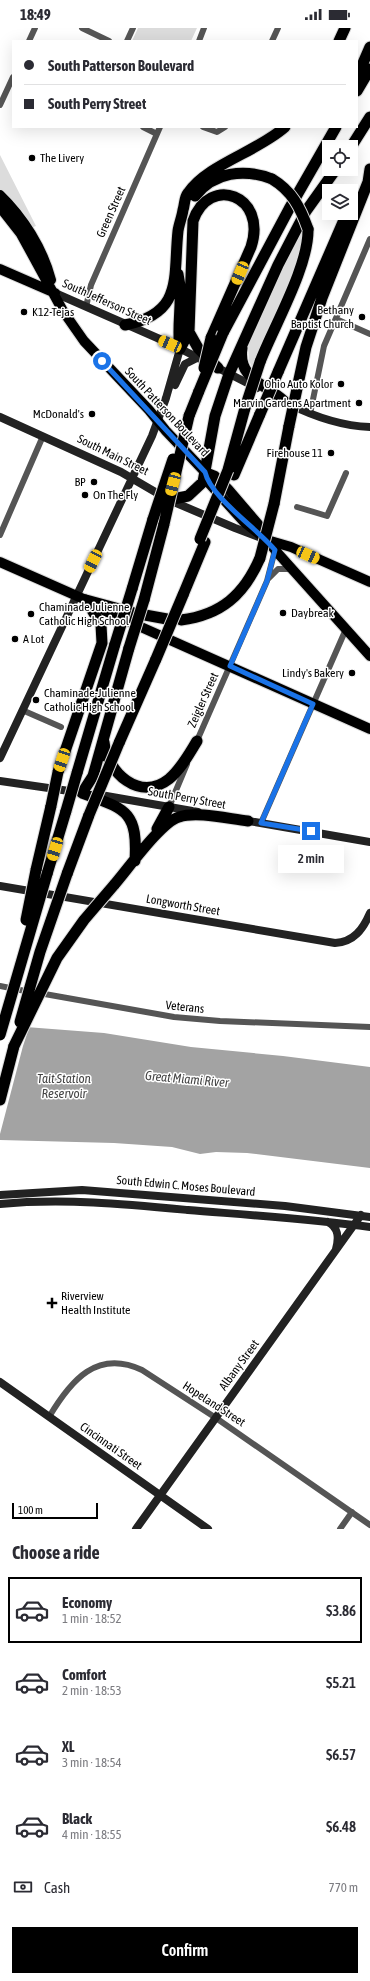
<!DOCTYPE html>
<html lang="en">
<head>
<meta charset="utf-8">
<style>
	:root { --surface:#fff; --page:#f2f2f3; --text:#2b2b33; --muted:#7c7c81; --line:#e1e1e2; --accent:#000 }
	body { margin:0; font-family:"Asap Condensed",sans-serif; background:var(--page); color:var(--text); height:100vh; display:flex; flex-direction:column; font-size:15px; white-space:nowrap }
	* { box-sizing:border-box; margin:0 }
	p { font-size:13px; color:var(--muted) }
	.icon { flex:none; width:22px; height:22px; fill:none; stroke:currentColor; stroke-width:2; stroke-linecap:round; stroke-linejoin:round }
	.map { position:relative; height:1501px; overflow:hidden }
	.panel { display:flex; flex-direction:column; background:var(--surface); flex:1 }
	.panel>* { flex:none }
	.guide { position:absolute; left:12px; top:12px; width:346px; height:88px; border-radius:0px; box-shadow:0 4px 16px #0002; display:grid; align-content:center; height:88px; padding:0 12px; background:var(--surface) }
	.tools { position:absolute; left:322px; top:112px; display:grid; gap:8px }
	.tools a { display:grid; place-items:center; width:36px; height:36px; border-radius:0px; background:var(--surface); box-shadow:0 4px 16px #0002; font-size:20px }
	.scale { position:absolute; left:12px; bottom:10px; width:86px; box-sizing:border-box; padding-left:4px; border:2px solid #000; border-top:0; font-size:11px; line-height:14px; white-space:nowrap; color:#000; -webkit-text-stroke:3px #fff; paint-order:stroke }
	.end { position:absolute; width:18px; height:18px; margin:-9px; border:5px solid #1a73e8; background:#fff; box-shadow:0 0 0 2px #fff }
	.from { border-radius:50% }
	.bubble { position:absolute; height:28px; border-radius:0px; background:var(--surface); box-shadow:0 4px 16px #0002; font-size:13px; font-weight:600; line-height:28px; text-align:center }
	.car { position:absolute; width:12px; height:24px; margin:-12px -6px; border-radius:5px; box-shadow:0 0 3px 1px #0007; background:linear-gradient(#f5c518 24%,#345 0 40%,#f5c518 0 76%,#345 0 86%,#f5c518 0) }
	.guide b { display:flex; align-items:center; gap:14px; height:38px; font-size:15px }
	.guide b+b { border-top:1px solid var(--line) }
	.guide i { width:10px; height:10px; background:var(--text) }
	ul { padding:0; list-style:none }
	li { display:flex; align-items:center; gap:12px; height:66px; margin:0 8px 6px; padding:0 4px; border:2px solid transparent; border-radius:0px }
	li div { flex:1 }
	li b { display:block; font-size:15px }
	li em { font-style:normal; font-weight:600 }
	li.selected { border-color:var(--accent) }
	li>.icon { width:36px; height:36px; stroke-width:1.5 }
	h2 { padding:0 12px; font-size:18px; line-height:48px }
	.pay { display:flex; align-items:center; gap:10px; height:44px; padding:0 12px; font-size:15px }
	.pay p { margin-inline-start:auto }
	.primary-button { display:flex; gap:8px; margin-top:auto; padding:8px 12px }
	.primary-button a { flex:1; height:46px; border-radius:0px; background:var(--accent); color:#fff; font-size:16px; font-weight:600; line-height:46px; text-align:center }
	.status { display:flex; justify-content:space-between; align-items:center; height:28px; padding:0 20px; background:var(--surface); direction:ltr }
	.status svg { height:11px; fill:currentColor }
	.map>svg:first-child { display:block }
	.green { fill:#dcdcdc }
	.water { fill:#a3a3a3 }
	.pier { fill:#fff }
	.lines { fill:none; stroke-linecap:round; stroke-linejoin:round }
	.primary-casing { stroke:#dbdbdb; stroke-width:12 }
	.highway-casing { stroke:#dbdbdb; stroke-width:13 }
	.street { stroke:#555; stroke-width:6 }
	.secondary { stroke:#222; stroke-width:8 }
	.primary { stroke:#000; stroke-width:10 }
	.highway { stroke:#000; stroke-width:11 }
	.highway-bridge-casing { stroke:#dbdbdb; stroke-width:13; stroke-linecap:butt }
	.highway-bridge { stroke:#000; stroke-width:11 }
	.route { stroke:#1a73e8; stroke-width:5 }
	.poi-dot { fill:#000; stroke:#fff; stroke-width:1.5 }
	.labels { text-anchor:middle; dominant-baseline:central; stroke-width:3; stroke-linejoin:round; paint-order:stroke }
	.poi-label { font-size:12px; fill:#000; stroke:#fff; text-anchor:start }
	.street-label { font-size:12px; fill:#000; stroke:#fff }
	.water-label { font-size:13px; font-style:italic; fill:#444; stroke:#fff }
</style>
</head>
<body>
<div class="status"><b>18:49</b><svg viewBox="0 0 49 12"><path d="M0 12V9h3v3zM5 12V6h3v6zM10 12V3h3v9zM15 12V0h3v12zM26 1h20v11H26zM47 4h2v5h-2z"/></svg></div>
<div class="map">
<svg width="370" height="1501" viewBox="0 0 370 1501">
	<rect width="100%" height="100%" fill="#fff"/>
	<!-- green -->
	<path class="green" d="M138,0H197L191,13H132Z
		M0,127L36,198L31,200L0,164Z
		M302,203V215L296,238L253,341L249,333L248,319L253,303L292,219Z"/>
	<!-- water -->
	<path class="water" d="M0,997L104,1005L191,1019L283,1028L370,1039V1140L247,1125L216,1124L200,1126L172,1119L114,1115L0,1112Z"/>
	<!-- pier -->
	<path class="pier" d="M0,995L30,997L23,1018L0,1106Z"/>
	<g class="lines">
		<defs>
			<path id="primary" d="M0,167C23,189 43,221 51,252
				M0,179L21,206L63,283L84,313L149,382L166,403L205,444L215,448L228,461L258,496L267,512L275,522L370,628
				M0,241L55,265
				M205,444L207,453L244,494L267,512L291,519L370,554
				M0,534L86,572L105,583L370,701"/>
			<path id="highway" d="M339,13L345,0
				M357,49L370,19
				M357,63L370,41
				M351,119L370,89
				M195,168C214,144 244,140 272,151
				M178,246C184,271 176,296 180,321
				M125,297C184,285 173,250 178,203C179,196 182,189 183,182C185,176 184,170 188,165C208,136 257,124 285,99
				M189,304L198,320L218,340
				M223,305L289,181L336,99
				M242,320C237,351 267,357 284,373
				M180,321L189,304L193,193C209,146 268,167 251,219L211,310
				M260,334C274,298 309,238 308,201
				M278,344L347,185
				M298,356L306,319L322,270L368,154L370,141
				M189,388L199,363
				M228,442L245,380
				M234,447L260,386
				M169,472L188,468L203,454L215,388L229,346L278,237L306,183L336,141
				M274,476L289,398
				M132,561L153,491
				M183,567L205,514
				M86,572L134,585L167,591
				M144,572L164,496
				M181,592C221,587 244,567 260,530
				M129,620L93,748L82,765C125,781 138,782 135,833
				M104,714C107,745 140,774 169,751C181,741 189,726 197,713
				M119,715L156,631
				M58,744L102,615L101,597L86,572
				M77,745L115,616
				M157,801L169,779
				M36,842L51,778
				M47,846L66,783
				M67,846L89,787
				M114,857C128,841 161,794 179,789C197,783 229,791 248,793
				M0,1072L14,1018"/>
		</defs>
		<!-- primary casing -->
		<use href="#primary" class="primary-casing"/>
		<!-- highway casing -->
		<use href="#highway" class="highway-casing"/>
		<!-- street -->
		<path class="street" d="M82,0L109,13
			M29,13L35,0
			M127,13L133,0
			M199,13L204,0
			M272,13L278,0
			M0,77L13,49
			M143,99L157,106
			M203,99L217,104L225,99
			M86,279L91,257L160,99
			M336,291L370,306
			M310,386L324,318L370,211
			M297,479L327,488L346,445
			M0,507L43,408
			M268,551L278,541H292
			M22,682L61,699
			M196,715L267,553L275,522
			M169,779L187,736
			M261,795L346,601
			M0,958L30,964
			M39,965L174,989L220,993L370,999
			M49,1389C71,1352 97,1321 142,1342L216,1390L370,1497
			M340,1501L352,1484"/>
		<!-- secondary -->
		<path class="secondary" d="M55,265L171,316L257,360
			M175,357L185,336L197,330
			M289,376C315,389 341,398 370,399
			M0,389L121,444L169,472L235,500L264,511
			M0,730L152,408L166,370L180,321
			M0,753L76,764
			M95,766L198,784
			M243,792L370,814
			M0,858L335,915C354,914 363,901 370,885
			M0,1167L82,1162L285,1178L370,1189
			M0,1176C63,1170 125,1176 188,1182C249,1187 310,1191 370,1199
			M328,1194C339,1200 339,1210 336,1221
			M0,1354L208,1501
			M136,1501L361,1187"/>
		<!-- primary -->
		<use href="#primary" class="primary"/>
		<!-- highway -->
		<use href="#highway" class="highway"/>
		<defs>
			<path id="highway-bridge" d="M272,151C292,163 300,179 308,201
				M204,340L211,310
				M199,363L223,305
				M245,380L260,334
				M260,386L278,344
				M289,398L298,356
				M153,491L173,431
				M164,496L189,388
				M200,511L228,442
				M260,530L274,476
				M115,616L132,561
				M129,620L144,572
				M156,631L183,567
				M51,778L58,744
				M66,783L77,745
				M89,787L119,715
				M26,892L36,842
				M20,994L40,924L67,846
				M0,1007L47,846
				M14,1018L57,930L84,892L114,857"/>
		</defs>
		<!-- highway-bridge casing -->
		<use href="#highway-bridge" class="highway-bridge-casing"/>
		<!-- highway-bridge -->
		<use href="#highway-bridge" class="highway-bridge"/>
	</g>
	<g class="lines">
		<!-- route -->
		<path class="route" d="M102,333L205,444C211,470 258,501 275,522L267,553L230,638L313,676L261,795L311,803"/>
	</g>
	<!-- markers -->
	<g class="poi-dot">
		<circle cx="32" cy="130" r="4"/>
		<circle cx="24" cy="284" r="4"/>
		<circle cx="362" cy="289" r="4"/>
		<circle cx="341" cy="356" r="4"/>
		<circle cx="359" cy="375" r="4"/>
		<circle cx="92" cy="386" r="4"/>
		<circle cx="331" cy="425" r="4"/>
		<circle cx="94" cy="454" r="4"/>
		<circle cx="85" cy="467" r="4"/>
		<circle cx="283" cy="585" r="4"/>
		<circle cx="31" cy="586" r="4"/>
		<circle cx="15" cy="611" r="4"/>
		<circle cx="352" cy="645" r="4"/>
		<circle cx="36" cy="672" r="4"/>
		<path d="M50 1269h4v4h4v4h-4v4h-4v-4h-4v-4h4z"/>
	</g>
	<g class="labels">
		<!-- poi labels -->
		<g class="poi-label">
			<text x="40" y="130">The Livery</text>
			<text x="354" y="282" text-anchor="end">Bethany<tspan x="354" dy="14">Baptist Church</tspan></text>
			<text x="32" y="284">K12-Tejas</text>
			<text x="333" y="356" text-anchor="end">Ohio Auto Kolor</text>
			<text x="351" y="375" text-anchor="end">Marvin Gardens Apartment</text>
			<text x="84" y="386" text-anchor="end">McDonald's</text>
			<text x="323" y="425" text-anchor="end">Firehouse 11</text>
			<text x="86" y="454" text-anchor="end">BP</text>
			<text x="93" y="467">On The Fly</text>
			<text x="39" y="579">Chaminade Julienne<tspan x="39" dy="14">Catholic High School</tspan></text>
			<text x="291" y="585">Daybreak</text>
			<text x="23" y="611">A Lot</text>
			<text x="344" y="645" text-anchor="end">Lindy's Bakery</text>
			<text x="44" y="665">Chaminade-Julienne<tspan x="44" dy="14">Catholic High School</tspan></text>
			<text x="61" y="1268">Riverview<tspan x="61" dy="14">Health Institute</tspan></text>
		</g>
		<!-- street labels -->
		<g class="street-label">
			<text transform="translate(111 184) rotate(-66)">Green Street</text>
			<text transform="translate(107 274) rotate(24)">South Jefferson Street</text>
			<text transform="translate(167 384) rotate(47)">South Patterson Boulevard</text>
			<text transform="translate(113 427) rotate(26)">South Main Street</text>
			<text transform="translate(203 672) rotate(-66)">Zeigler Street</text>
			<text transform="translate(187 770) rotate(10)">South Perry Street</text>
			<text transform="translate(183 877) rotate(10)">Longworth Street</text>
			<text transform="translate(185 979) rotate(6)">Veterans</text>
			<text transform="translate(186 1158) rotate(5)">South Edwin C. Moses Boulevard</text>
			<text transform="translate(239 1337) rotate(-54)">Albany Street</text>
			<text transform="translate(214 1376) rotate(33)">Hopeland Street</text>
			<text transform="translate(111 1418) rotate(35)">Cincinnati Street</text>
		</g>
		<!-- water labels -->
		<g class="water-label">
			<text x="64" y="1050">Tait Station<tspan x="64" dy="15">Reservoir</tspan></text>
			<text transform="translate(187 1051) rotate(5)">Great Miami River</text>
		</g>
	</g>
</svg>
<div class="tools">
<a><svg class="icon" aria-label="locate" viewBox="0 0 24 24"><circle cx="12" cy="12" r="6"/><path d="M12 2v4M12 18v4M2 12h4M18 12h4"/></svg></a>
<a><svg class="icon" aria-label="layers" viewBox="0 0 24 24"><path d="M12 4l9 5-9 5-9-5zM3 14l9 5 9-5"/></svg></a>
</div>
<div class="scale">100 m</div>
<i class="end from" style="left:102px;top:333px"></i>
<i class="end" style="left:311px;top:803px"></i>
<div class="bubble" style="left:278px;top:817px;width:66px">2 min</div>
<i class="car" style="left:240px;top:245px;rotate:203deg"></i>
<i class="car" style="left:170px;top:316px;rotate:293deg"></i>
<i class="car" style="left:173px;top:456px;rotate:195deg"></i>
<i class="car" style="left:308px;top:527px;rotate:114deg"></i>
<i class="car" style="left:93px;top:533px;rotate:206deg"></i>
<i class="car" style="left:62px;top:732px;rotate:198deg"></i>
<i class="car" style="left:55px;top:821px;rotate:197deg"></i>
<div class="guide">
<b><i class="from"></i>South Patterson Boulevard</b>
<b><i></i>South Perry Street</b>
</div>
</div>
<section class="panel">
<h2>Choose a ride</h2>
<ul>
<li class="selected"><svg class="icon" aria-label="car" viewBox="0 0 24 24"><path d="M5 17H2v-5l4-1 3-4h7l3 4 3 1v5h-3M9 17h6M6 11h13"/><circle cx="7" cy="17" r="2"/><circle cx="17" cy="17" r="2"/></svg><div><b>Economy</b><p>1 min · 18:52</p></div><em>$3.86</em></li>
<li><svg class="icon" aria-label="car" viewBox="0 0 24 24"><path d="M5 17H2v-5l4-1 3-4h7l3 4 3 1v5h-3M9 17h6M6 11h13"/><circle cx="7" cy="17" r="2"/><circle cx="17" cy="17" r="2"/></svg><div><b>Comfort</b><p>2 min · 18:53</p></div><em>$5.21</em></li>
<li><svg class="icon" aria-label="car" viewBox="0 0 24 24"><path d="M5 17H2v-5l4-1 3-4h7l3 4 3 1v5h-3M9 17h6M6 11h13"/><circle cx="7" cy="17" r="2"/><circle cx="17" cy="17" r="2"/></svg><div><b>XL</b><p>3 min · 18:54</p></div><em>$6.57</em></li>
<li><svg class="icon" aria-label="car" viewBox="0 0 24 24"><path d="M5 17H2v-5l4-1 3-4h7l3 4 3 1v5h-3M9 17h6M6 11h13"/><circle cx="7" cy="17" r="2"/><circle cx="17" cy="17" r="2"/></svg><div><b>Black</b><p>4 min · 18:55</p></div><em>$6.48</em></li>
</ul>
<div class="pay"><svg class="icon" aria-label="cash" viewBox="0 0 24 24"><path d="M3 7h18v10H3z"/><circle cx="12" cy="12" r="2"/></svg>Cash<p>770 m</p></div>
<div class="primary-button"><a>Confirm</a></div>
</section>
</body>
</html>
